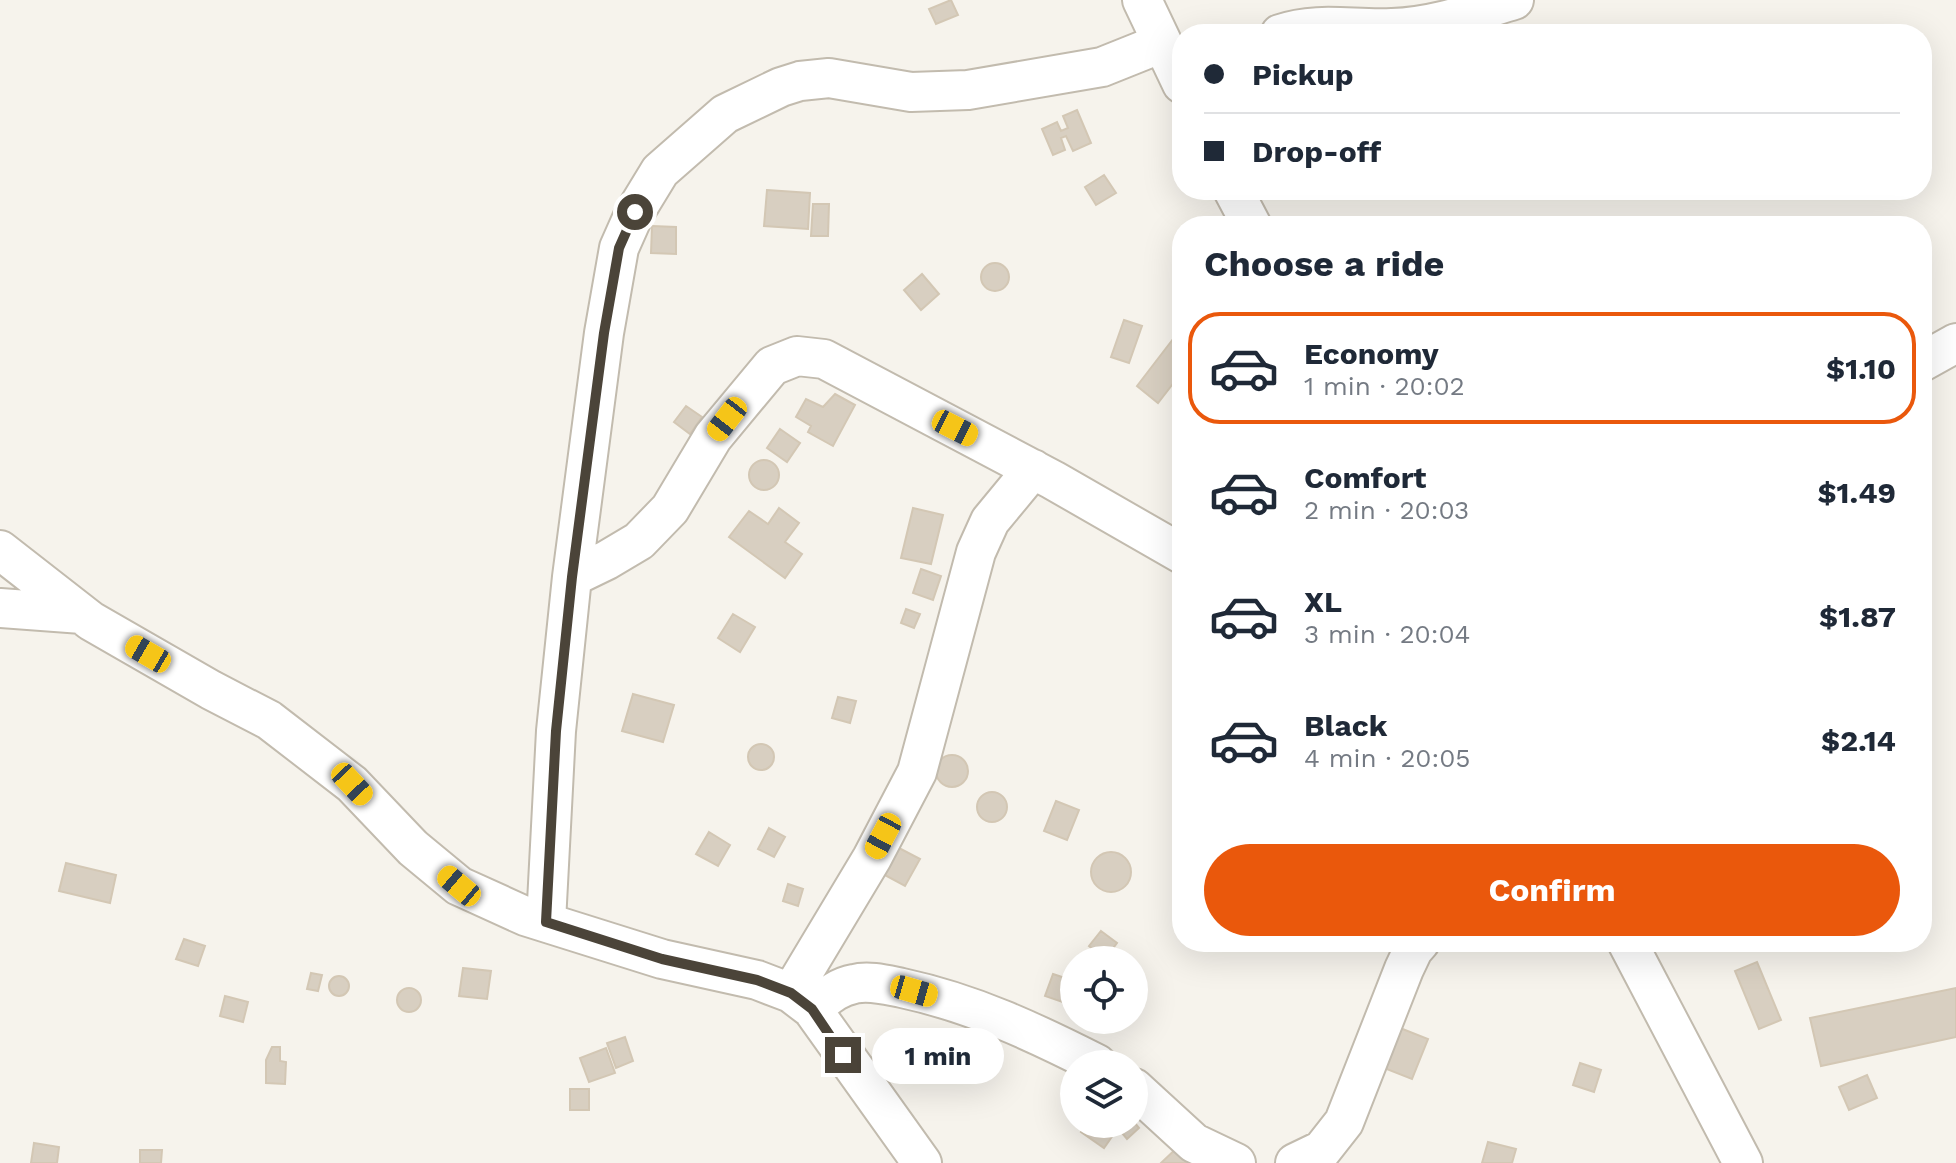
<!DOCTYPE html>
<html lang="en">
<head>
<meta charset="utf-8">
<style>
	:root { --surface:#fff; --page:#f6f6f7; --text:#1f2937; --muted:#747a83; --line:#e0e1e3; --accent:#ea580c }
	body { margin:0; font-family:"Work Sans",sans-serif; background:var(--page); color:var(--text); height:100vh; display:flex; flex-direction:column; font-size:30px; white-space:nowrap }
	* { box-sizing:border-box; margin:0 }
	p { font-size:26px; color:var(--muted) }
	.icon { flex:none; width:44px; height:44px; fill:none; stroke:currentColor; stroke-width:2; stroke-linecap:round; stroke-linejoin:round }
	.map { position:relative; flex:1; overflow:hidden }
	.details { position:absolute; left:1172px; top:216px; width:760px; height:736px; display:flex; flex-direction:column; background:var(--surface); border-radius:32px; box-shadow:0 8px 32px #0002 }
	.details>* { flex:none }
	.guide { position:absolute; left:1172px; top:24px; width:760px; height:176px; border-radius:32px; box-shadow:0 8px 32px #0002; display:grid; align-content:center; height:176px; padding:0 32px; background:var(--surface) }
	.fabs { position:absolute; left:1060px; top:946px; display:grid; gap:16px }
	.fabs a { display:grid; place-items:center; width:88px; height:88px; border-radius:50%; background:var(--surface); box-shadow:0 8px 32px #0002; font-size:40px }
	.end { position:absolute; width:36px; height:36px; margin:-18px; border:10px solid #4b4439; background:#fff; box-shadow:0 0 0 4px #fff }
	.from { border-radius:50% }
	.bubble { position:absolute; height:56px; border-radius:28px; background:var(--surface); box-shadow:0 8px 32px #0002; font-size:26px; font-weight:700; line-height:56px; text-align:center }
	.car { position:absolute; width:24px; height:48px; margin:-24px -12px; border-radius:10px; box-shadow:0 0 6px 2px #0007; background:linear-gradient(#f5c518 24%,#345 0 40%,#f5c518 0 76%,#345 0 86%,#f5c518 0) }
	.guide b { display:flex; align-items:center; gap:28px; height:76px; font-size:30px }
	.guide b+b { border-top:2px solid var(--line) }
	.guide i { width:20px; height:20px; background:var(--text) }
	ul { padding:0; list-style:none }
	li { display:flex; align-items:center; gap:24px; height:112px; margin:0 16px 12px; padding:0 16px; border:4px solid transparent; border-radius:32px }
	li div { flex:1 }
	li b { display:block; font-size:30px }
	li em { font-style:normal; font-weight:700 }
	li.active { border-color:var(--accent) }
	li>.icon { width:72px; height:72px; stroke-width:1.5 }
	h2 { padding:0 32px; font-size:36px; line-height:96px }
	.cta { display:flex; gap:16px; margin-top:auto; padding:16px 32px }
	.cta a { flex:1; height:92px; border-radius:48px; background:var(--accent); color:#fff; font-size:32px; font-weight:700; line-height:92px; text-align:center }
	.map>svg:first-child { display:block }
	.building { fill:#d8cfc1; stroke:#d3c7b4; stroke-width:2 }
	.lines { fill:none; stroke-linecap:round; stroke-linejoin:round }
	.street-casing { stroke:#c2bbae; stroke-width:42 }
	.street { stroke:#fff; stroke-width:38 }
	.route { stroke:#4b4439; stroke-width:10 }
</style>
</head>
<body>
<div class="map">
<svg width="1956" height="1163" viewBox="0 0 1956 1163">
	<rect width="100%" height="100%" fill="#f6f3ec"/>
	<!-- building -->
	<path class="building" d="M951,0L958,15L936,24L929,9Z
		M1077,110L1091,143L1073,151L1066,136L1061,138L1065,150L1053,155L1042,129L1057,122L1061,131L1068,128L1063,116Z
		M1104,175L1116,193L1096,205L1085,187Z
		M767,190L810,193L808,229L764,226Z
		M813,204H829L828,236H811Z
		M652,226L676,227V254L651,253Z
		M981 277a14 14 0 1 1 28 0a14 14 0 1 1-28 0Z
		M922,274L939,294L921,310L904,290Z
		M1124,320L1142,326L1129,363L1111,357Z
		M1180,330L1182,372L1158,403L1137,386Z
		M835,394L855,405L833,446L808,432L811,426L796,417L806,399L823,407Z
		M686,406L702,417L690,434L674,422Z
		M780,429L800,443L787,462L767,448Z
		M749 475a15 15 0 1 1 30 0a15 15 0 1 1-30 0Z
		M779,508L799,523L785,542L802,554L785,578L729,537L749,511L768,524Z
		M913,508L943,515L931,564L901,558Z
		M921,569L941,576L933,600L913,593Z
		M906,609L920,614L914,628L901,623Z
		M733,614L755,627L740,652L718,638Z
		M633,694L674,705L663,742L622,731Z
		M838,697L856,701L850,723L832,718Z
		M748 757a13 13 0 1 1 26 0a13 13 0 1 1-26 0Z
		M936 771a16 16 0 1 1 32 0a16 16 0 1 1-32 0Z
		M977 807a15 15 0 1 1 30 0a15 15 0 1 1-30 0Z
		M1056,801L1079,810L1067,840L1044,831Z
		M769,828L785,837L774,857L758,849Z
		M709,832L730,845L718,866L696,854Z
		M897,847L920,859L905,886L883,874Z
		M1091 872a20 20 0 1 1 40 0a20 20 0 1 1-40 0Z
		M66,863L116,875L110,903L59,891Z
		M788,884L803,889L798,906L783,901Z
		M1101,931L1117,943L1105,959L1089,946Z
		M184,939L205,946L198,966L176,959Z
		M1757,962L1781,1020L1759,1029L1735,971Z
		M463,968L491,971L487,999L459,996Z
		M311,973L322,975L318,991L307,989Z
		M1053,974L1074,981L1071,1005L1045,996Z
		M329 986a10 10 0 1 1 20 0a10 10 0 1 1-20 0Z
		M1956,988V1037L1821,1066L1810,1018Z
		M397 1000a12 12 0 1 1 24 0a12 12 0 1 1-24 0Z
		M225,996L248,1002L243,1022L220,1016Z
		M1400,1028L1428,1039L1412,1079L1384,1068Z
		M625,1037L633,1061L616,1068L607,1043Z
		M272,1047H280V1061L286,1062L285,1084L266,1083V1060Z
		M606,1048L615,1073L589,1082L580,1058Z
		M1580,1063L1601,1070L1594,1092L1573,1085Z
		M1867,1075L1877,1098L1849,1110L1839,1087Z
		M570,1089H589V1110H570Z
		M1134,1122L1139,1128L1127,1139L1118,1128L1104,1148L1081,1132L1087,1124L1120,1126L1134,1124Z
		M1488,1142L1516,1149L1512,1163H1482Z
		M34,1143L59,1147L57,1163H31Z
		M1179,1146L1195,1163H1161Z
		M140,1150H162L161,1163H140Z"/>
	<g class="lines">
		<defs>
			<path id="street" d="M1142,0L1182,84
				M1280,34C1318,21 1353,30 1392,28C1434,27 1474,12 1514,0
				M1233,190L1252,226
				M1922,362L1956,343
				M0,550L91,621L211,690L269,720L352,784L413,848L459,886L525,916L662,959L757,980L791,993L812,1009L922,1163
				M572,577L607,560L639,541L670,509L713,437L772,366L797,356L824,359L1053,480L1182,554
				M0,608L82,614
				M546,922L556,731L572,577L604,333L619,248L635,212L660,171L725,114L781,87L800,81L829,78L911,92L968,90L1102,67L1162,43
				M1627,942L1743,1163
				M791,993L872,858L917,772L976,552L990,521L1033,469
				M812,1009C826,998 837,987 854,984C869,980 887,985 902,988C972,1003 1034,1032 1097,1064
				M1134,1088L1194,1143L1236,1163
				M1295,1163L1322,1150L1344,1122L1404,969L1413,950L1420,942"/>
		</defs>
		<!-- street casing -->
		<use href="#street" class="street-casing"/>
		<!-- street -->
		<use href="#street" class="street"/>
	</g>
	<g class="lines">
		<!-- route -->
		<path class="route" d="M635,212L619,248L604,333L572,577L556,731L546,922L662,959L757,980L791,993L812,1009L843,1055"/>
	</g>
</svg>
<div class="fabs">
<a><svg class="icon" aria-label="locate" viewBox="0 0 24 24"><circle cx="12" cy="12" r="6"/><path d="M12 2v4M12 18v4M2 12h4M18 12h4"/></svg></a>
<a><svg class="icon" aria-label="layers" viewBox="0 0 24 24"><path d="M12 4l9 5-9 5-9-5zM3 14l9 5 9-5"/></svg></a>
</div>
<i class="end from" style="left:635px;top:212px"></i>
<i class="end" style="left:843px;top:1055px"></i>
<div class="bubble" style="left:872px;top:1028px;width:132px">1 min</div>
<i class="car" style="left:727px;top:419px;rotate:218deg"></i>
<i class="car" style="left:955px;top:428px;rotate:117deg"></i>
<i class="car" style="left:148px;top:654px;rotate:300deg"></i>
<i class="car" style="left:352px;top:784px;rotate:137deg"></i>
<i class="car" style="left:883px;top:836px;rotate:208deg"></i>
<i class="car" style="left:459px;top:886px;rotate:310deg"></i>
<i class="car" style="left:914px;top:991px;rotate:106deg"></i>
<div class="guide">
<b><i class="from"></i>Pickup</b>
<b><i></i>Drop-off</b>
</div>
<section class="details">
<h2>Choose a ride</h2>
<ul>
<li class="active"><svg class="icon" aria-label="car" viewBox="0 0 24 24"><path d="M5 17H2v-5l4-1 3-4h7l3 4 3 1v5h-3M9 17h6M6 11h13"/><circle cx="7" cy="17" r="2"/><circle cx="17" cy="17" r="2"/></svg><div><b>Economy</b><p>1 min · 20:02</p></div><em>$1.10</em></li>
<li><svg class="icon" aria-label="car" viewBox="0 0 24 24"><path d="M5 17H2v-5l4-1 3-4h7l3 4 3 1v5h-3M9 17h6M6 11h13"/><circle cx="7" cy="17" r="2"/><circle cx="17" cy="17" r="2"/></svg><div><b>Comfort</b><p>2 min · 20:03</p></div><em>$1.49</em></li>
<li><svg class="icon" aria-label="car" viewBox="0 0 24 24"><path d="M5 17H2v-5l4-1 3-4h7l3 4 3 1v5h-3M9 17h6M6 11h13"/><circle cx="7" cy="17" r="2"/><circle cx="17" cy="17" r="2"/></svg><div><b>XL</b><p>3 min · 20:04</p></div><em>$1.87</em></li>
<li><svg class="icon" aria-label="car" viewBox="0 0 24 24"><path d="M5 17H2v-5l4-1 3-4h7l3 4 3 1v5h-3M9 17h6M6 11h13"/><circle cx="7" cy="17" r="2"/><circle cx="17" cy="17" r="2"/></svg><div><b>Black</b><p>4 min · 20:05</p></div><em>$2.14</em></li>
</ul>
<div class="cta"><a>Confirm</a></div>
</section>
</div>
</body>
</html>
